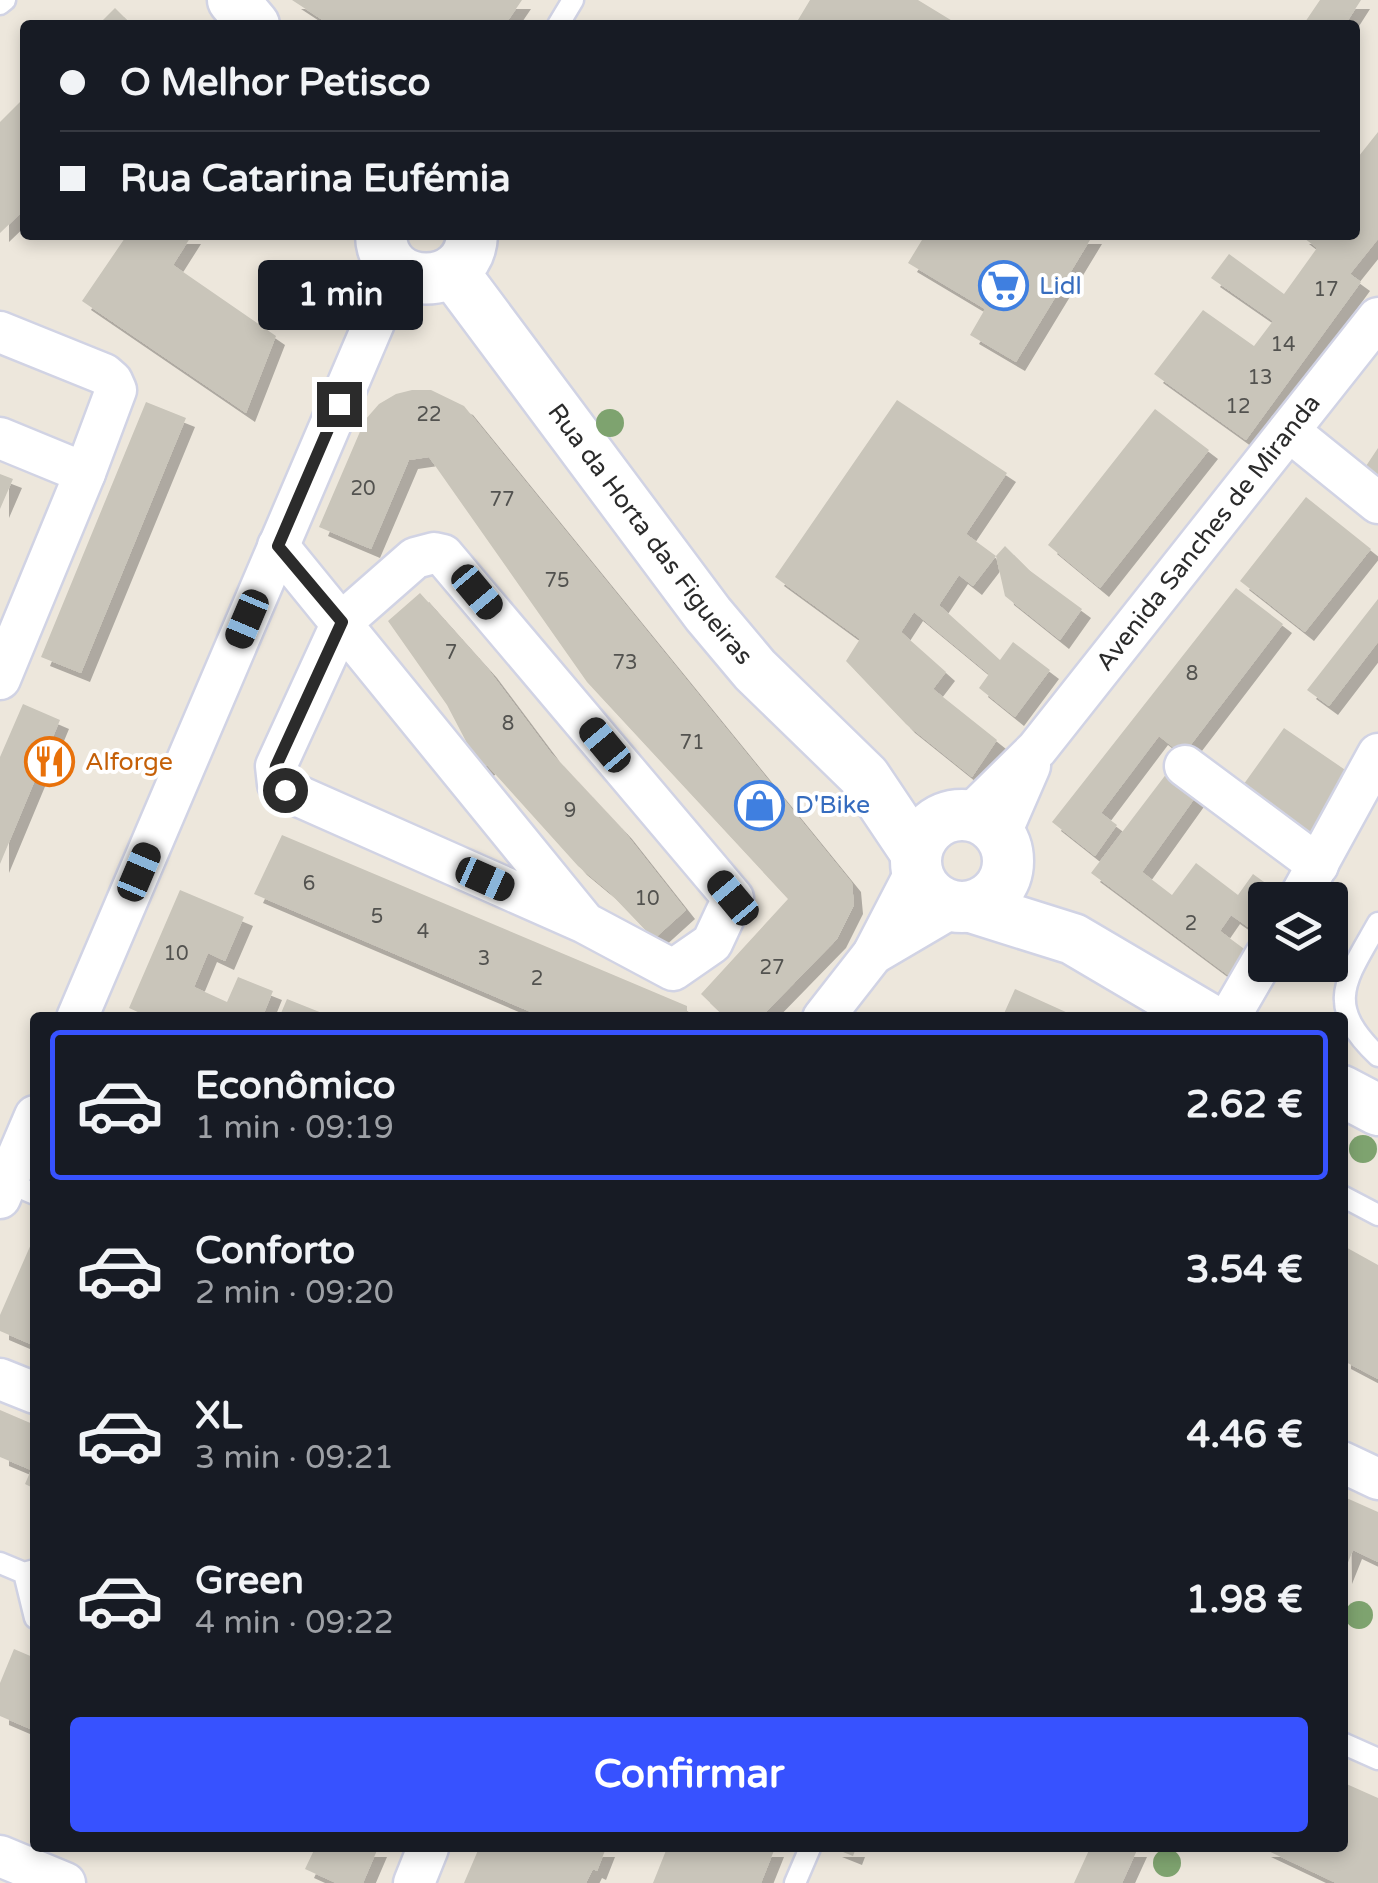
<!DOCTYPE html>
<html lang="pt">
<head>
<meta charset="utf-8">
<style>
	:root { --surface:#171b24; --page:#20242c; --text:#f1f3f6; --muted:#9ea1a6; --line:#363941; --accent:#3752ff }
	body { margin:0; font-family:"Varela Round",sans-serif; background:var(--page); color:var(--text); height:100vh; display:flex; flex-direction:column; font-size:38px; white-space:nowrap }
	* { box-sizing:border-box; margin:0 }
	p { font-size:32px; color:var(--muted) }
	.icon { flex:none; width:55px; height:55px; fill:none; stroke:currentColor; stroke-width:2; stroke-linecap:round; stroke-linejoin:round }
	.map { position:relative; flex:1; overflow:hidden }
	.sheet { position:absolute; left:30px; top:1012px; width:1318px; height:840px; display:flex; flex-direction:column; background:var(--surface); border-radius:10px; box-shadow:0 5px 15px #0003 }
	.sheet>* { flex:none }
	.guide { position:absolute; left:20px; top:20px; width:1340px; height:220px; border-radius:10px; box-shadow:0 5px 15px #0003; display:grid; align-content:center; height:220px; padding:0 40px; background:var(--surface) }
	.controls { position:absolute; left:1248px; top:882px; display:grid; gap:20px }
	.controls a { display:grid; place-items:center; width:100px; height:100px; border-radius:10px; background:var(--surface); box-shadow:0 5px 15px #0003; font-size:50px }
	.end { position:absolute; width:45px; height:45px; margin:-22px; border:12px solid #2b2b2b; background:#fff; box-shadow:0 0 0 5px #fff }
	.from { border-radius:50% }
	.bubble { position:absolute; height:70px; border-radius:10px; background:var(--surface); box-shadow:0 5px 15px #0003; font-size:32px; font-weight:800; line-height:70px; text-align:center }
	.car { position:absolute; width:30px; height:60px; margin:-30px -15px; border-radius:12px; box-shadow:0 0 8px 2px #0007; background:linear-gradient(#222 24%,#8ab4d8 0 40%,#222 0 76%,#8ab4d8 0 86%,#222 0) }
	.guide b { display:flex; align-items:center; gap:35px; height:95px; font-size:38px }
	.guide b+b { border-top:2px solid var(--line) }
	.guide i { width:25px; height:25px; background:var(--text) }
	ul { padding:18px 0 0; list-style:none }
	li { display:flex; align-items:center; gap:30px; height:150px; margin:0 20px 15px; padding:0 20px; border:5px solid transparent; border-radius:10px }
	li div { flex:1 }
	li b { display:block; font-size:38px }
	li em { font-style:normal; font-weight:800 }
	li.selected { border-color:var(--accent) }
	li>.icon { width:90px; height:90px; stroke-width:1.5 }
	.action { display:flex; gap:20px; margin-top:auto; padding:20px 40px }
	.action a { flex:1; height:115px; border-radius:10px; background:var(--accent); color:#fff; font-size:40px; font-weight:800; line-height:115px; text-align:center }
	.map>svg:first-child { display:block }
	.building { fill:#c9c5ba; filter:url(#shadow) }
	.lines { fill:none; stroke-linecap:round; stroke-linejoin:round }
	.service-casing { stroke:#d1d3e4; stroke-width:25 }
	.minor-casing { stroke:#d1d3e4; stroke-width:45 }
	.tertiary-casing { stroke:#d1d3e4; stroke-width:55 }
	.service { stroke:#fff; stroke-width:20 }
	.minor { stroke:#fff; stroke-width:40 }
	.tertiary { stroke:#fff; stroke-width:50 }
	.tree { fill:#7ea36f }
	.route { stroke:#2b2b2b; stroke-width:12 }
	.labels { text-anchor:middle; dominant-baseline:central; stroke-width:8; stroke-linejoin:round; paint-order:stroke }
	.number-label { font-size:20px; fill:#52524f }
	.shop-label { font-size:25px; fill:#366cbe; stroke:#fff; text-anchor:start }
	.street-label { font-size:25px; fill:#2b2b2b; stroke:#fff }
	.food-label { font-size:25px; fill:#c56008; stroke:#fff; text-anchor:start }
</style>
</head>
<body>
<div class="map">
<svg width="1378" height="1883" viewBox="0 0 1378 1883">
	<defs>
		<filter id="shadow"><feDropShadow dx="9" dy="9" stdDeviation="0" flood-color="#0004"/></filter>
	</defs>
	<rect width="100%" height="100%" fill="#ede7dc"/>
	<!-- building -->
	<path class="building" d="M292,0H522L505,25H330Z
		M810,0H918L959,25H795Z
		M1320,0H1361L1345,25H1303Z
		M115,8L132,25H98Z
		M25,97V209L0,233V122Z
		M1378,132V239L1350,274L1361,282L1246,440L1154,374L1203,310L1254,346L1273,321L1211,278L1229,254L1284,294L1317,248L1300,235H1355V161Z
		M127,235H192L173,265L276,336L246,413L82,301Z
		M925,235H1093L1016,362L970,335L985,309L908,263Z
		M412,390H431L464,406L852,883L854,905L837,939L760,1018H726L701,994L788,899L587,682L429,457L409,460L371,549L319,527L365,420L379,404L396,394Z
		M897,400L1007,473L966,534L996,556L973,586L959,575L939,605L1000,660L1013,642L1050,670L1015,717L979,688L989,674L914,612L901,632L946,672L933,689L997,740L972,777L906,724L846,661L860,639L775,577Z
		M146,402L186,418L81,673L41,657Z
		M1155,409L1209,450L1100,588L1048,545Z
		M1378,448V475L1366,466Z
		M0,474L13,479L0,509Z
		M1306,497L1371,549L1305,632L1240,581Z
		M1005,546L1029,570L1082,609L1060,640L1005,596L996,556Z
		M1236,588L1283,624L1183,755L1159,736L1101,813L1117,825L1095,856L1052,822Z
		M420,593L488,669L551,753L623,830L686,910L654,939L608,891L578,866L487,765L481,770L447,705L388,621Z
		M1378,599V642L1329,706L1307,690Z
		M23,704L60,720L0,864V757Z
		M1284,728L1357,778L1316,849L1236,795Z
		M1167,773L1197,795L1142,872L1172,895L1196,863L1238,895L1253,874L1289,900H1265V939L1231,915L1220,931L1255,957L1240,984L1091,873Z
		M282,835L687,1006V1018H545L254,894Z
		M180,890L244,917L225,961L208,953L194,987L227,1002L238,977L273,991L262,1018H151L129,1008Z
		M1015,989L1079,1018H1002Z
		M287,999L332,1017V1018H279Z
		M35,1235V1346L0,1331V1315Z
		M1342,1245L1378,1265V1379L1342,1360Z
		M0,1410L35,1425V1489L25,1484L31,1470L0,1457Z
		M1342,1496L1378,1512V1562L1353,1550L1343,1575Z
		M14,1649L35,1658V1731L0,1716V1683Z
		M1342,1782L1378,1798V1883H1336L1262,1848H1342Z
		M315,1848H378L363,1883H336L305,1869Z
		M479,1848H606L597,1871L593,1869L586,1883H464Z
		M667,1848H775L761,1883H653Z
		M833,1848H856L853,1856Z
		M1090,1848H1138L1122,1883H1074Z"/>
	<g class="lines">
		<defs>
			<path id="service" d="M0,4L5,0
				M558,25L573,0
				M1378,923C1346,980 1323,1004 1378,1056
				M7,1182L35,1194
				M1342,1196L1378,1215
				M0,1563L24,1573L35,1570
				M24,1573L35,1618
				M1342,1743L1378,1759
				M795,1883L810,1848"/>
			<g id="minor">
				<path d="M0,332L104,374L112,381L116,390L85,473L0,438"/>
				<path d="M1289,431L1378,503"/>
				<path d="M278,546L585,923L285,790L278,784L276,766L342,622L415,558L434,553L443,555L733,898L712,943L673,970L585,923"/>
				<path d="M0,679L85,473"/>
				<path d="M1185,766L1318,865"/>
				<path id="s1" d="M970,815L1037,749L1378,318"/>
				<path d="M1000,835L1030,766"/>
				<path d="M1298,900L1378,754"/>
				<path d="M873,954L953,907"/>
				<path d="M77,1018L397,269"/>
				<path d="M823,1018L873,954L916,871"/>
				<path d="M1229,1018L1265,956"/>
				<path d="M0,1198L35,1116"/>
				<path d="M0,1379L35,1393"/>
				<path d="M1342,1462L1378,1479"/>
				<path d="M0,1856L65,1883"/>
				<path d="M414,1883L428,1848"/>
			</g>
			<g id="tertiary">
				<path d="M233,0L254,25"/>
				<path d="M381,235C382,293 470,293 472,235"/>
				<path id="s2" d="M453,272L708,614L755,670L865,777L916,853"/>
				<circle cx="962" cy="861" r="46"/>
				<path d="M971,907L1073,939L1207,1018"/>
				<path d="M1342,1091L1378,1110"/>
			</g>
		</defs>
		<!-- service casing -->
		<use href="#service" class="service-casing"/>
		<!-- minor casing -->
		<use href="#minor" class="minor-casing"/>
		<!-- tertiary casing -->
		<use href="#tertiary" class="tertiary-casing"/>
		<!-- service -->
		<use href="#service" class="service"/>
		<!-- minor -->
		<use href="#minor" class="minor"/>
		<!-- tertiary -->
		<use href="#tertiary" class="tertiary"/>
	</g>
	<!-- trees -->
	<g class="tree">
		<circle cx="610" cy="423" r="14"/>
		<circle cx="1363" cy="1149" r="14"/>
		<circle cx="1359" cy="1615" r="14"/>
		<circle cx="1167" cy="1863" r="14"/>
	</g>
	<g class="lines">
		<!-- route -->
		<path class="route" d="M285,790L274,776L276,766L342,622L278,546L339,404"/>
	</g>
	<!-- icons -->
	<defs>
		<symbol id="supermarket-ring" viewBox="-11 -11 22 22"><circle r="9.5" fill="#fff" stroke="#3f7fe0" stroke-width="1.5"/><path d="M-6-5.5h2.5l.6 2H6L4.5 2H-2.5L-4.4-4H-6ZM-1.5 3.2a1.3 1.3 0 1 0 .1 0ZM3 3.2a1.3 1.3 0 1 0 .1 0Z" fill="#3f7fe0"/></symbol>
		<symbol id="restaurant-ring" viewBox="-11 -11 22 22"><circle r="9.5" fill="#fff" stroke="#e8710a" stroke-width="1.5"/><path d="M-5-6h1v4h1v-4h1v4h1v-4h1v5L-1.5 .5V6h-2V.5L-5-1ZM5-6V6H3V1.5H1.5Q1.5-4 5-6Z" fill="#e8710a"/></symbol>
		<symbol id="shop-ring" viewBox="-11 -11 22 22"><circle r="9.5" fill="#fff" stroke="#3f7fe0" stroke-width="1.5"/><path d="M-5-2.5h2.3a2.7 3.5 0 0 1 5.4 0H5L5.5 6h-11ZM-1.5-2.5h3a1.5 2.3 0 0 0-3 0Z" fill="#3f7fe0"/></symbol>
	</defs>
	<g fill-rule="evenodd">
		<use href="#supermarket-ring" x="976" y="258" width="55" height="55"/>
		<use href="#restaurant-ring" x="22" y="734" width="55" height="55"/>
		<use href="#shop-ring" x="732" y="778" width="55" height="55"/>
	</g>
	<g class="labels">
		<!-- number labels -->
		<g class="number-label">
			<text x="1326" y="290">17</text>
			<text x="1283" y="345">14</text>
			<text x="1260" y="378">13</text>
			<text x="1238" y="407">12</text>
			<text x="429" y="415">22</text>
			<text x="363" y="489">20</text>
			<text x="502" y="500">77</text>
			<text x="557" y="581">75</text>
			<text x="451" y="653">7</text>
			<text x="625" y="663">73</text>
			<text x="1192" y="674">8</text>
			<text x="508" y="724">8</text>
			<text x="692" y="743">71</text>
			<text x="570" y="811">9</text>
			<text x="309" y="884">6</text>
			<text x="647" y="899">10</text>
			<text x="377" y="917">5</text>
			<text x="1191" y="924">2</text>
			<text x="423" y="932">4</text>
			<text x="176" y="954">10</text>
			<text x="484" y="959">3</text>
			<text x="772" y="968">27</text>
			<text x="537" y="979">2</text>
		</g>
		<!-- shop labels -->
		<g class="shop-label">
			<text x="1039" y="286">Lidl</text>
			<text x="795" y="805">D'Bike</text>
		</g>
		<!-- street labels -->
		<g class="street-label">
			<text stroke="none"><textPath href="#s2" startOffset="328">Rua da Horta das Figueiras</textPath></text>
			<text stroke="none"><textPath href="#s1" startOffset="370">Avenida Sanches de Miranda</textPath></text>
		</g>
		<!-- food labels -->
		<g class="food-label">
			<text x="85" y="762">Alforge</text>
		</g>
	</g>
</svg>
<div class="controls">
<a><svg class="icon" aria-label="layers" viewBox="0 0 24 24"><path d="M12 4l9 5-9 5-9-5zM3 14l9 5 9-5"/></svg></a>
</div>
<i class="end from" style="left:285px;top:790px"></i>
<i class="end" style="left:339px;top:404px"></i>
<div class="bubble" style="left:258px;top:260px;width:165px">1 min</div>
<i class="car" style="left:477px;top:592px;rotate:140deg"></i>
<i class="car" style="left:247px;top:619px;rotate:203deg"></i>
<i class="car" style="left:605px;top:745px;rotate:320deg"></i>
<i class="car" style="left:139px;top:872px;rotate:23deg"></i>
<i class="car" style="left:485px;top:879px;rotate:114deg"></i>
<i class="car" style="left:733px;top:898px;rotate:320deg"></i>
<div class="guide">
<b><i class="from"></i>O Melhor Petisco</b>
<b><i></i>Rua Catarina Eufémia</b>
</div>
<section class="sheet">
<ul>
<li class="selected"><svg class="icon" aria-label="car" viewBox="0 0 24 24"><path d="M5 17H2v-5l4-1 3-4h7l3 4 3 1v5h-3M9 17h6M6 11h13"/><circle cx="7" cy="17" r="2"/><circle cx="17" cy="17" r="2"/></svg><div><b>Econômico</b><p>1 min · 09:19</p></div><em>2.62 €</em></li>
<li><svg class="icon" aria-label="car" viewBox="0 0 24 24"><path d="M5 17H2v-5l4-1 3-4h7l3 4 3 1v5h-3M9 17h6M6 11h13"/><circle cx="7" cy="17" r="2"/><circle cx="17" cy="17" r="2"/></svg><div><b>Conforto</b><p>2 min · 09:20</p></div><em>3.54 €</em></li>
<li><svg class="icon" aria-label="car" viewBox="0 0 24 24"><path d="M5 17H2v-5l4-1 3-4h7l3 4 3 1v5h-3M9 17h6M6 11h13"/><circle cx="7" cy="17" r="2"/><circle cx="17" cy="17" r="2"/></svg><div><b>XL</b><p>3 min · 09:21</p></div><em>4.46 €</em></li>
<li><svg class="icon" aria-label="car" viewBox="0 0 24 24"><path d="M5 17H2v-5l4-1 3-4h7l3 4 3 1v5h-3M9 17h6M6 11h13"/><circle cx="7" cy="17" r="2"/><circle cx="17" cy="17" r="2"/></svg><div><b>Green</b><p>4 min · 09:22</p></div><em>1.98 €</em></li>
</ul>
<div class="action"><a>Confirmar</a></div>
</section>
</div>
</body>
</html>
